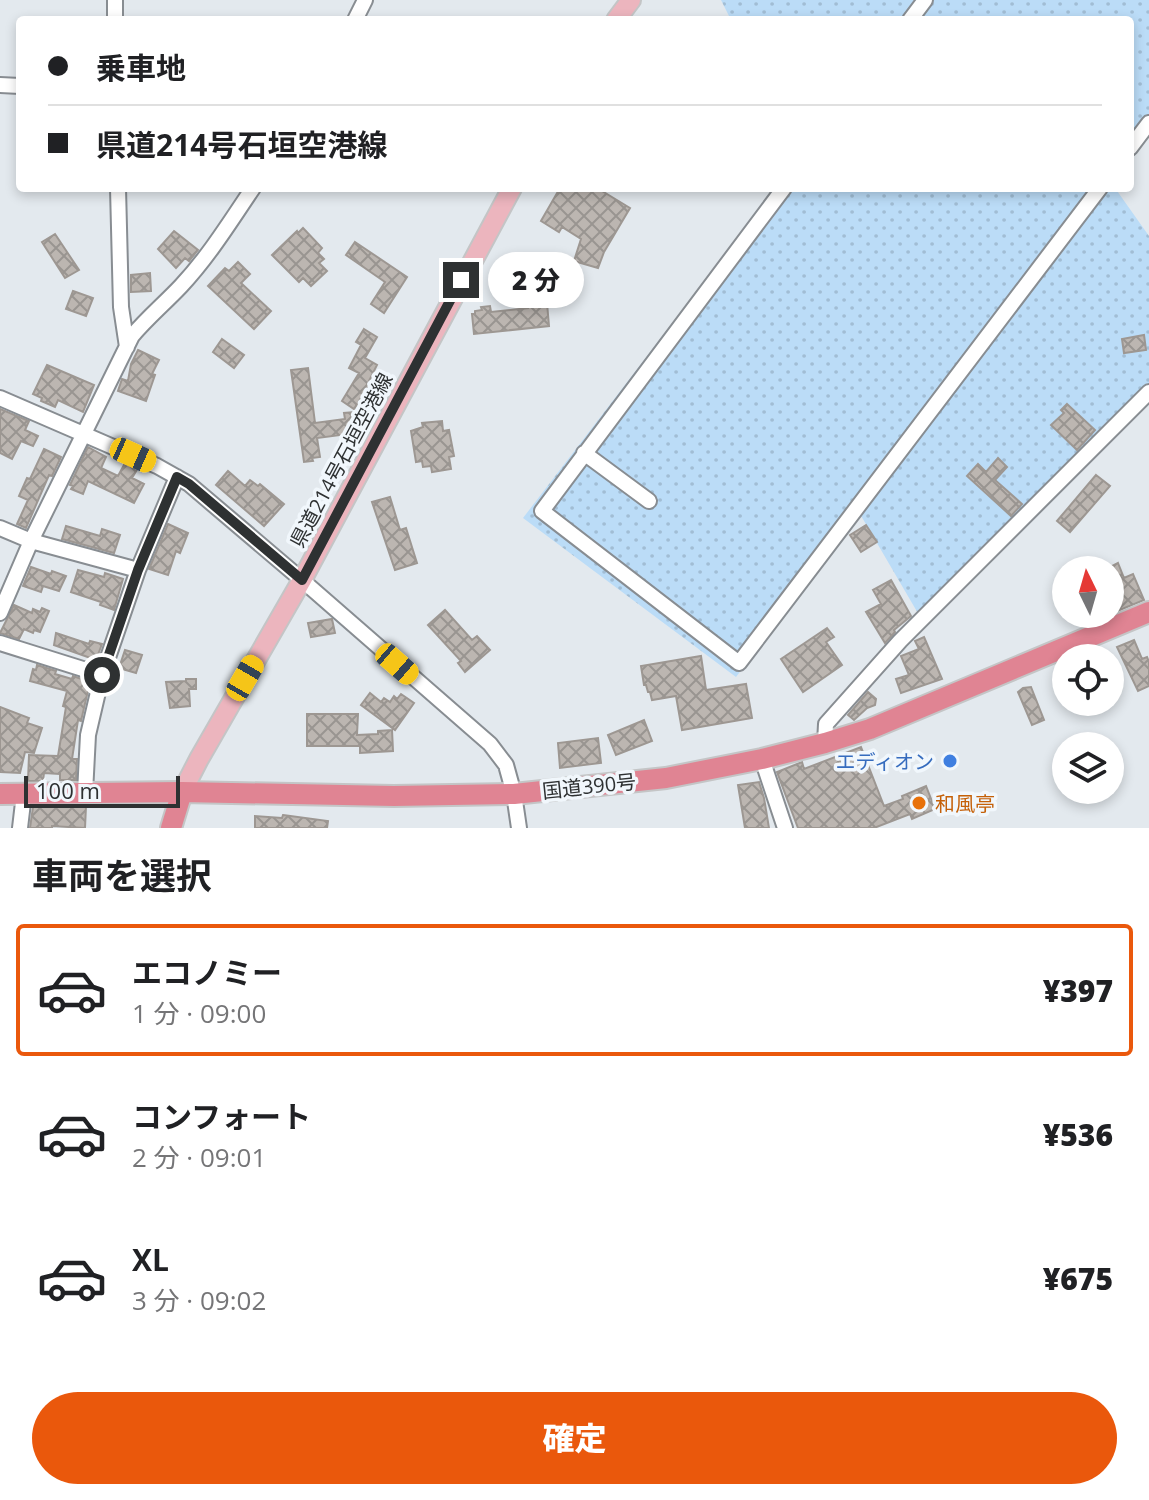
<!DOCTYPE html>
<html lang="ja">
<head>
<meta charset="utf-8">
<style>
	:root { --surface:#fff; --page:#f2f2f2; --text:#202124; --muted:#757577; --line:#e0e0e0; --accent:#ea580c }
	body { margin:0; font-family:"Open Sans","Noto Sans JP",sans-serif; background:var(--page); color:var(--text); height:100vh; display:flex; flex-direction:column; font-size:30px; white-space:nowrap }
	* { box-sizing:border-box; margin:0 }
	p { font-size:26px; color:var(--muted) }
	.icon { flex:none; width:44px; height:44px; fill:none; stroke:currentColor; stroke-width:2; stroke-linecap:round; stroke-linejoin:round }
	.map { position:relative; height:828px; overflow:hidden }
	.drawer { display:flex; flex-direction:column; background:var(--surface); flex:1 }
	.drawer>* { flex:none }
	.guide { position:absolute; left:16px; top:16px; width:1118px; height:176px; border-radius:8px; box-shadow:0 4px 12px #0003; display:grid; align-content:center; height:176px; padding:0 32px; background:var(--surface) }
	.needle { width:52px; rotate:355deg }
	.controls { position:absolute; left:1052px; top:556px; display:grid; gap:16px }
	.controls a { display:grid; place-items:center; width:72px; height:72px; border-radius:50%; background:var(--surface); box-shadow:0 4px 12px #0003; font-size:40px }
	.scale { position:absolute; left:24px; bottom:20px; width:156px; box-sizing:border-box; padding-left:8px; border:4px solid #2e3132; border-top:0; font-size:22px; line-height:28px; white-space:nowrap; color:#2e3132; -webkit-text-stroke:6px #f1f7fc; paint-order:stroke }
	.end { position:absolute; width:36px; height:36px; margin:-18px; border:10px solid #2e3132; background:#fff; box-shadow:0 0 0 4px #fff }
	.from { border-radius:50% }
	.bubble { position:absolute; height:56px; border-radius:28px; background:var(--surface); box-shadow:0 4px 12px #0003; font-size:26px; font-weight:800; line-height:56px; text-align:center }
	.car { position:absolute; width:24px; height:48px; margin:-24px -12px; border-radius:10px; box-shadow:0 0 6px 2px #0007; background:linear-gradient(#f5c518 24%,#345 0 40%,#f5c518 0 76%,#345 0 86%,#f5c518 0) }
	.guide b { display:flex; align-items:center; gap:28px; height:76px; font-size:30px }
	.guide b+b { border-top:2px solid var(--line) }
	.guide i { width:20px; height:20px; background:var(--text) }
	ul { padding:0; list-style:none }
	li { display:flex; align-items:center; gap:24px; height:132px; margin:0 16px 12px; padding:0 16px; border:4px solid transparent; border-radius:8px }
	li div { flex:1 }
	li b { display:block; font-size:30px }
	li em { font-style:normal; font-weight:800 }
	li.selected { border-color:var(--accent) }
	li>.icon { width:72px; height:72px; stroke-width:1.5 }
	h2 { padding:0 32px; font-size:36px; line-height:96px }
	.cta { display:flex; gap:16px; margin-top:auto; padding:16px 32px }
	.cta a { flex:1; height:92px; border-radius:48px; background:var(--accent); color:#fff; font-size:32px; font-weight:800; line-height:92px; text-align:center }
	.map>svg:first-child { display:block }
	.grass { fill:url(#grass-dots) }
	.building { fill:url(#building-cross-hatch); stroke:#9d9792; stroke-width:2 }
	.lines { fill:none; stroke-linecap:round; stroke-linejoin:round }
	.minor-casing { stroke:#888d92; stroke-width:18 }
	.major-casing { stroke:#c4c5c6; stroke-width:22 }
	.highway-casing { stroke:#c4c5c6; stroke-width:24 }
	.minor { stroke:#fff; stroke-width:14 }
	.major { stroke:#ecb5be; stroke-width:18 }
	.highway { stroke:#e08493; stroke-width:20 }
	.route { stroke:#2e3132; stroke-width:10 }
	.shop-dot { fill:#3f7fe0; stroke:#f1f7fc; stroke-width:3 }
	.food-dot { fill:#e8710a; stroke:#f1f7fc; stroke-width:3 }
	.labels { text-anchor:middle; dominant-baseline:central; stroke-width:7; stroke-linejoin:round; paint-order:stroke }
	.street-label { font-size:20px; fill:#2e3132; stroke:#f1f7fc }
	.shop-label { font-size:20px; fill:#366cbe; stroke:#f1f7fc; text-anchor:end }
	.food-label { font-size:20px; fill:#c56008; stroke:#f1f7fc; text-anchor:start }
</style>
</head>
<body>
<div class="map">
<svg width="1149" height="828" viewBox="0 0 1149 828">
	<defs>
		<pattern id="grass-dots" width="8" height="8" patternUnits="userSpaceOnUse" patternTransform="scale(2)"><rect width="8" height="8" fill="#bbdcf7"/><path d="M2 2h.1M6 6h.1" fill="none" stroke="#a1bdd4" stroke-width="1.8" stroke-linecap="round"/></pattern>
		<pattern id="building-cross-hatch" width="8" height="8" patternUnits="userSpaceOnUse" patternTransform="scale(2)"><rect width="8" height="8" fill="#bcb6b1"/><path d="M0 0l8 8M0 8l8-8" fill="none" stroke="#999591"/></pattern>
	</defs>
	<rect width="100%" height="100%" fill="#e3e9ee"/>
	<!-- grass -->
	<path class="grass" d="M721,0H1149V134L1130,159V20H731Z
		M776,188H1115L1149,236V386L919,615L860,514L736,677L523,518Z"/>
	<!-- building -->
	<path class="building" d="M560,188H597L630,208L604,252L598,268L574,261L581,239L562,227L559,232L541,221Z
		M303,228L322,248L318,253L324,259L319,263L327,271L311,286L303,278L299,282L272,255L297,231L298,233Z
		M174,231L198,250L189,261L185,258L176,268L158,249Z
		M55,234L79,270L65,278L42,242Z
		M355,242L407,277L384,313L371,304L385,282L346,255Z
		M238,262L250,274L241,283L271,311L254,329L208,286L225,268L229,271Z
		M529,263L531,280L496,283L494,267Z
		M150,273L151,291L131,292V275Z
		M73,291L93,298L86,316L66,309Z
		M536,301L537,304L547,303L549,326L474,334L472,314H475V311L482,310L481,307L490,306L491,312L528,308L527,302Z
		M364,329L377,337L365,358L377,365L366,387L367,388L354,409L342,401L359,373L349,368L361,345L356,342Z
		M1144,335L1146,350L1124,353L1122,339Z
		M222,339L244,355L234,368L213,352Z
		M138,350L159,360L152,374L155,375L146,401L118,391L122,379L128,381L131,364Z
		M47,365L94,385L83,412L58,400L55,407L41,401L42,398L33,394Z
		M308,368L315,423L345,419L344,413L355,412L357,426H355L356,433L317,438L320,457L312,458L313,461L304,462L291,370Z
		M1067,404L1095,430L1077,450L1051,425L1064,413L1061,410Z
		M0,409L29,421L25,430L38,436L33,446L21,441L12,459L0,453Z
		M442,421L443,431L449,430L454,456L449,457L451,469L432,472L431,466L423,467L422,461L416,462L411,431L423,427L422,423Z
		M88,447L106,457L101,468L118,476L125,463L138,468L132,478L144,484L134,503L88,481L83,494L71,489L73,486L70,485Z
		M44,449L61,457L52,476L49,475L26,528L17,524L28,500L19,496L27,478L30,479Z
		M998,458L1007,467L995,480L1022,504L1011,516L967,476L978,464L986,472Z
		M228,471L245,486L250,480L258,486L260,484L284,504L264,526L216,485Z
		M1096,475L1110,486L1070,532L1057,521Z
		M390,497L400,530L406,528L417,563L395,570L372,502Z
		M168,524L188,533L180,553L176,551L168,575L149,569Z
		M866,525L877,542L861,552L850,535Z
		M66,526L100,536L102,529L120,535L114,553L62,539Z
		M1118,563L1124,578L1133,574L1144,600L1115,612L1110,599V567Z
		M31,567L51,574L52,571L66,576L59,591L43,586L41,592L23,586Z
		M78,570L104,577L105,573L123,579L114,610L100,605L101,602L71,592Z
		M891,580L911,616L894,630L895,632L885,643L866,612L881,604L873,590Z
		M14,605L32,613L33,609L40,612L42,608L49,611L40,632L34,630L33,633L24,629L19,639L0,633Z
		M445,610L472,640L477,636L490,650L465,672L458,663L461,661L428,625Z
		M332,619L335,633L311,637L308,623Z
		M827,628L834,637L826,642L842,665L803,692L781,659Z
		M56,633L89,644L90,641L102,644L96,660L54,645Z
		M924,637L942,679L901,693L896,679L909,675L901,656L919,649L915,641Z
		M1134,640L1142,659L1147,657L1149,662V686L1138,691L1117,647Z
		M125,650L142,655L136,673L119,668Z
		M701,656L706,690L746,684L752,718L682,730L676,696L652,700L650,692H648L646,685H644L641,666Z
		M37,665L56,671L55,674L72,679L73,676L90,682L81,721L78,720L72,759H77L76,780H60V774L44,773L43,781H28L29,755L58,756L66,707L63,706L67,691L30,681L33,669L36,670Z
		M186,679H196V689H189L190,706L170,708L166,682L186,681Z
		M1031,687L1044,720L1032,725L1018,692L1023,688Z
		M868,692L876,699L875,705L867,708L854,720L848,715Z
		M370,693L381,702L384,698L390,702L394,696L397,699L401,694L414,703L395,730L361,705Z
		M0,707L29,718L27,723L42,728L34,753L25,752L20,773L0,772Z
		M307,714H358L357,735L378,734V731L392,730L393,751L360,753V746H307Z
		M644,720L652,741L616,755L608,735Z
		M598,738L601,763L560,768L558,743Z
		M861,747L884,806L903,799L902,796L926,786L935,809L912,819L910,814L874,828H798L777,772L802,762L804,769Z
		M759,782L764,798L769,828H745L738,785Z
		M86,806L85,828L52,826V828H30L33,807Z
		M283,815L328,821L327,828H255V816L282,818Z"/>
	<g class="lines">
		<defs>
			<path id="minor" d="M115,0V20
				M355,20L365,0
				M910,20L925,0
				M0,85L20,86
				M1130,148L1149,123
				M118,188L121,307L127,347
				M784,188L542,511L739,663L1100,188
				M0,398L157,466L189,484L302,580L490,744L506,765L514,794L519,828
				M584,453L649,501
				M0,528L31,541L138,570
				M0,613L31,541L132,336C147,318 165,303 181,286C209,256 230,222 253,188
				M0,643L102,675
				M825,743L826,724L900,641L1149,392
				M762,759L785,828
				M85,793L88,735L102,675L138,570L177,477
				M20,828L24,794"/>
			<path id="major" d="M616,20L631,0
				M182,792L199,759L302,580L512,188"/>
			<path id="highway" d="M0,794L182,792L394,796L514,794L666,778L762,759L825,743L870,729L1149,612
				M171,828L182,792"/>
		</defs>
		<!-- minor casing -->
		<use href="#minor" class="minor-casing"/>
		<!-- major casing -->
		<use href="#major" class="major-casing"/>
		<!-- highway casing -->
		<use href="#highway" class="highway-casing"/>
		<!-- minor -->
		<use href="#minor" class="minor"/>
		<!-- major -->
		<use href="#major" class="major"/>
		<!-- highway -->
		<use href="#highway" class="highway"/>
	</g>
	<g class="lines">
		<!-- route -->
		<path class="route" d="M102,675L138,570L177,477L189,484L302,580L461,280"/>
	</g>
	<!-- markers -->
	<circle class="shop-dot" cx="950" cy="761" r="8"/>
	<circle class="food-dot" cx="919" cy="803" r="8"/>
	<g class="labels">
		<!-- street labels -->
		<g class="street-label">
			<text transform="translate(341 460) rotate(-62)">県道214号石垣空港線</text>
			<text transform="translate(589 786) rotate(-6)">国道390号</text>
		</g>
		<!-- shop labels -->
		<g class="shop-label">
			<text x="934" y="761">エディオン</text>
		</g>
		<!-- food labels -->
		<g class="food-label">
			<text x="935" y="803">和風亭</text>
		</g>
	</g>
</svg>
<div class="controls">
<a><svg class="needle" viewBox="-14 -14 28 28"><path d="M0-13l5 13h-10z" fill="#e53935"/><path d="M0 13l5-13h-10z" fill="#757577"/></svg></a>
<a><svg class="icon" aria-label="locate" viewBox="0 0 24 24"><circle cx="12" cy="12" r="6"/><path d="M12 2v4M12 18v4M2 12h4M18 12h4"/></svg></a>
<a><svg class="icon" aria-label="layers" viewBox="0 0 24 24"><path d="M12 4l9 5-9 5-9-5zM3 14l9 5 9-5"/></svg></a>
</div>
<div class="scale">100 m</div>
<i class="end from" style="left:102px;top:675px"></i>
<i class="end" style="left:461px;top:280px"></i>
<div class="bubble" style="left:488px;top:252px;width:96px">2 分</div>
<i class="car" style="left:133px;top:455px;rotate:114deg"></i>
<i class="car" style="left:397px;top:664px;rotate:131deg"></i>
<i class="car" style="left:245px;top:678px;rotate:30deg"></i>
<div class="guide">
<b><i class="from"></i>乗車地</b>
<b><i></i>県道214号石垣空港線</b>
</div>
</div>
<section class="drawer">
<h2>車両を選択</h2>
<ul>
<li class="selected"><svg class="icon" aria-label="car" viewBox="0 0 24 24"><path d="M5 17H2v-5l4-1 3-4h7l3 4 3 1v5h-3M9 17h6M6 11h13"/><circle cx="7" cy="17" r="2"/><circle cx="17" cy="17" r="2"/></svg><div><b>エコノミー</b><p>1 分 · 09:00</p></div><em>¥397</em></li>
<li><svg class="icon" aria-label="car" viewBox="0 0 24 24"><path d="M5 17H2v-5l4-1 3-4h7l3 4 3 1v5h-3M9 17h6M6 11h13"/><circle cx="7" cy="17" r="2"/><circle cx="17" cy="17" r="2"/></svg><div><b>コンフォート</b><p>2 分 · 09:01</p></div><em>¥536</em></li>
<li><svg class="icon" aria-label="car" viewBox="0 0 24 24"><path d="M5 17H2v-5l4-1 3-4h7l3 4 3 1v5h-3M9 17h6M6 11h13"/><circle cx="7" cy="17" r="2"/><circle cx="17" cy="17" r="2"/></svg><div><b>XL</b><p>3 分 · 09:02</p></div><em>¥675</em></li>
</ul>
<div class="cta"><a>確定</a></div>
</section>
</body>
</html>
